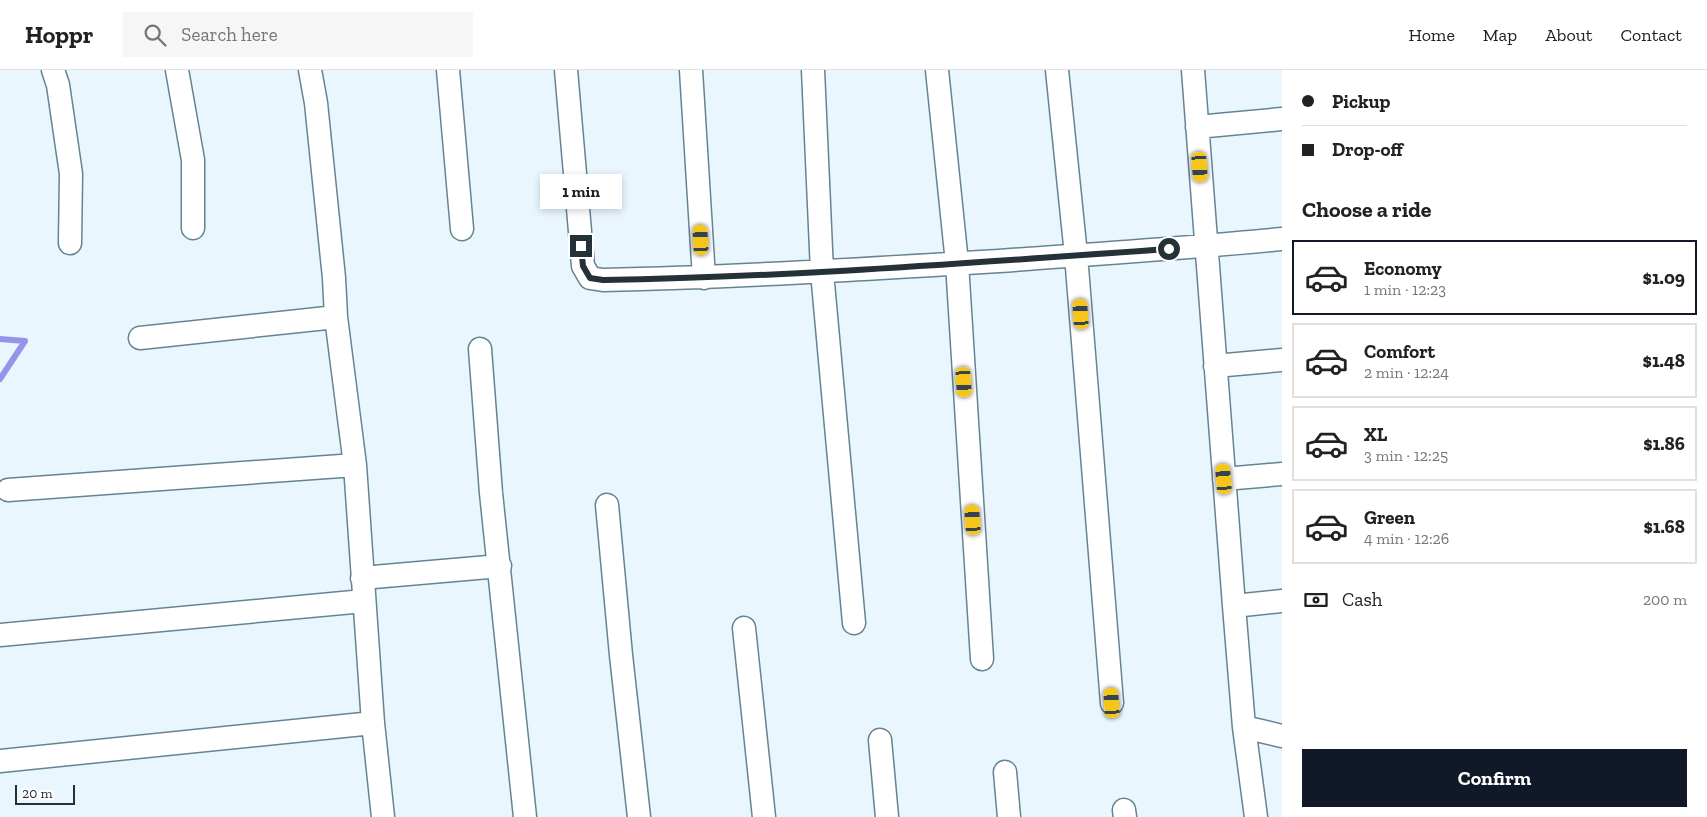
<!DOCTYPE html>
<html lang="en">
<head>
<meta charset="utf-8">
<style>
	:root { --surface:#fff; --page:#f6f6f6; --text:#222; --muted:#767676; --line:#e0e0e0; --accent:#111827 }
	body { margin:0; font-family:"Zilla Slab",serif; background:var(--page); color:var(--text); height:100vh; display:flex; flex-direction:column; font-size:19px; white-space:nowrap }
	* { box-sizing:border-box; margin:0 }
	p { font-size:16px; color:var(--muted) }
	.icon { flex:none; width:28px; height:28px; fill:none; stroke:currentColor; stroke-width:2; stroke-linecap:round; stroke-linejoin:round }
	.map { position:relative; flex:1; overflow:hidden }
	.side { display:flex; flex-direction:column; background:var(--surface); width:425px }
	.side>* { flex:none }
	.banner { display:grid; align-content:center; height:110px; padding:0 20px; background:var(--surface) }
	.scale { position:absolute; left:15px; bottom:12px; width:60px; box-sizing:border-box; padding-left:5px; border:2px solid #243238; border-top:0; font-size:14px; line-height:18px; white-space:nowrap; color:#243238; -webkit-text-stroke:4px #fff; paint-order:stroke }
	.end { position:absolute; width:22px; height:22px; margin:-11px; border:6px solid #243238; background:#fff; box-shadow:0 0 0 2px #fff }
	.from { border-radius:50% }
	.bubble { position:absolute; height:35px; border-radius:0px; background:var(--surface); box-shadow:0 2px 8px #0003; font-size:16px; font-weight:800; line-height:35px; text-align:center }
	.car { position:absolute; width:15px; height:30px; margin:-15px -8px; border-radius:6px; box-shadow:0 0 4px 1px #0007; background:linear-gradient(#f5c518 24%,#345 0 40%,#f5c518 0 76%,#345 0 86%,#f5c518 0) }
	.banner b { display:flex; align-items:center; gap:18px; height:48px; font-size:19px }
	.banner b+b { border-top:1px solid var(--line) }
	.banner i { width:12px; height:12px; background:var(--text) }
	ul { padding:0; list-style:none }
	li { display:flex; align-items:center; gap:15px; height:75px; margin:0 10px 8px; padding:0 10px; border:2px solid var(--line); border-radius:0px }
	li div { flex:1 }
	li b { display:block; font-size:19px }
	li em { font-style:normal; font-weight:800 }
	li.on { border-color:var(--accent) }
	li>.icon { width:45px; height:45px; stroke-width:1.5 }
	h2 { padding:0 20px; font-size:22px; line-height:60px }
	.pay { display:flex; align-items:center; gap:12px; height:55px; padding:0 20px; font-size:19px }
	.pay p { margin-inline-start:auto }
	.action { display:flex; gap:10px; margin-top:auto; padding:10px 20px }
	.action a { flex:1; height:58px; border-radius:0px; background:var(--accent); color:#fff; font-size:20px; font-weight:800; line-height:58px; text-align:center }
	header { display:flex; align-items:center; gap:30px; box-sizing:border-box; height:70px; padding:0 25px; background:var(--surface); border-bottom:1px solid var(--line) }
	header strong { font-size:24px }
	nav { display:flex; gap:28px; margin-inline-start:auto; font-size:18px }
	.search { width:350px; height:45px; background:var(--page); display:flex; align-items:center; gap:12px; box-sizing:border-box; padding:0 18px; border-radius:0px; color:var(--muted); font-size:19px }
	main { display:flex; flex:1; min-height:0 }
	.map>svg:first-child { display:block }
	.lines { fill:none; stroke-linecap:round; stroke-linejoin:round }
	.stream { stroke:#9694e9; stroke-width:6 }
	.minor-casing { stroke:#648493; stroke-width:25 }
	.minor { stroke:#fff; stroke-width:22 }
	.route { stroke:#243238; stroke-width:6 }
</style>
</head>
<body>
<header>
<strong>Hoppr</strong>
<div class="search"><svg class="icon" aria-label="search" viewBox="0 0 24 24"><circle cx="10" cy="10" r="6"/><path d="M15 15l6 6"/></svg>Search here</div>
<nav><a>Home</a><a>Map</a><a>About</a><a>Contact</a></nav>
</header>
<main>
<div class="map">
<svg width="1282" height="747" viewBox="0 0 1282 747">
	<rect width="100%" height="100%" fill="#e9f6fd"/>
	<g class="lines">
		<!-- stream -->
		<path class="stream" d="M0,269L25,271L0,309"/>
		<defs>
			<path id="minor" d="M53,0L58,15L71,104L70,173
				M177,0L193,90V158
				M310,0L316,33L334,208L336,247L355,395L373,653L383,747
				M448,0L462,159
				M566,0L583,196L590,208L603,210C736,207 867,199 999,191C1094,184 1188,178 1282,169
				M691,0L704,208
				M813,0L822,202L854,553
				M937,0L957,193L982,589
				M1057,0L1076,185L1112,633
				M1193,0L1234,536L1244,657L1256,747
				M1197,57L1282,49
				M140,268L336,247
				M480,279L491,423L525,747
				M1215,296L1282,290
				M1224,409L1282,404
				M8,420L355,395
				M607,435L621,585L639,747
				M362,508L500,496
				M1234,536L1282,531
				M744,558L764,747
				M0,565L364,531
				M1244,657L1282,666
				M880,670L887,747
				M0,691L373,653
				M1005,702L1009,747
				M1124,740L1125,747"/>
		</defs>
		<!-- minor casing -->
		<use href="#minor" class="minor-casing"/>
		<!-- minor -->
		<use href="#minor" class="minor"/>
	</g>
	<g class="lines">
		<!-- route -->
		<path class="route" d="M581,176L583,196L590,208L603,210C792,207 980,192 1169,179"/>
	</g>
</svg>
<div class="scale">20 m</div>
<i class="end from" style="left:1169px;top:179px"></i>
<i class="end" style="left:581px;top:176px"></i>
<div class="bubble" style="left:540px;top:104px;width:82px">1 min</div>
<i class="car" style="left:1200px;top:97px;rotate:176deg"></i>
<i class="car" style="left:701px;top:170px;rotate:357deg"></i>
<i class="car" style="left:1081px;top:244px;rotate:356deg"></i>
<i class="car" style="left:964px;top:312px;rotate:176deg"></i>
<i class="car" style="left:1224px;top:409px;rotate:355deg"></i>
<i class="car" style="left:973px;top:450px;rotate:356deg"></i>
<i class="car" style="left:1112px;top:633px;rotate:356deg"></i>
</div>
<section class="side">
<div class="banner">
<b><i class="from"></i>Pickup</b>
<b><i></i>Drop-off</b>
</div>
<h2>Choose a ride</h2>
<ul>
<li class="on"><svg class="icon" aria-label="car" viewBox="0 0 24 24"><path d="M5 17H2v-5l4-1 3-4h7l3 4 3 1v5h-3M9 17h6M6 11h13"/><circle cx="7" cy="17" r="2"/><circle cx="17" cy="17" r="2"/></svg><div><b>Economy</b><p>1 min · 12:23</p></div><em>$1.09</em></li>
<li><svg class="icon" aria-label="car" viewBox="0 0 24 24"><path d="M5 17H2v-5l4-1 3-4h7l3 4 3 1v5h-3M9 17h6M6 11h13"/><circle cx="7" cy="17" r="2"/><circle cx="17" cy="17" r="2"/></svg><div><b>Comfort</b><p>2 min · 12:24</p></div><em>$1.48</em></li>
<li><svg class="icon" aria-label="car" viewBox="0 0 24 24"><path d="M5 17H2v-5l4-1 3-4h7l3 4 3 1v5h-3M9 17h6M6 11h13"/><circle cx="7" cy="17" r="2"/><circle cx="17" cy="17" r="2"/></svg><div><b>XL</b><p>3 min · 12:25</p></div><em>$1.86</em></li>
<li><svg class="icon" aria-label="car" viewBox="0 0 24 24"><path d="M5 17H2v-5l4-1 3-4h7l3 4 3 1v5h-3M9 17h6M6 11h13"/><circle cx="7" cy="17" r="2"/><circle cx="17" cy="17" r="2"/></svg><div><b>Green</b><p>4 min · 12:26</p></div><em>$1.68</em></li>
</ul>
<div class="pay"><svg class="icon" aria-label="cash" viewBox="0 0 24 24"><path d="M3 7h18v10H3z"/><circle cx="12" cy="12" r="2"/></svg>Cash<p>200 m</p></div>
<div class="action"><a>Confirm</a></div>
</section>
</main>
</body>
</html>
